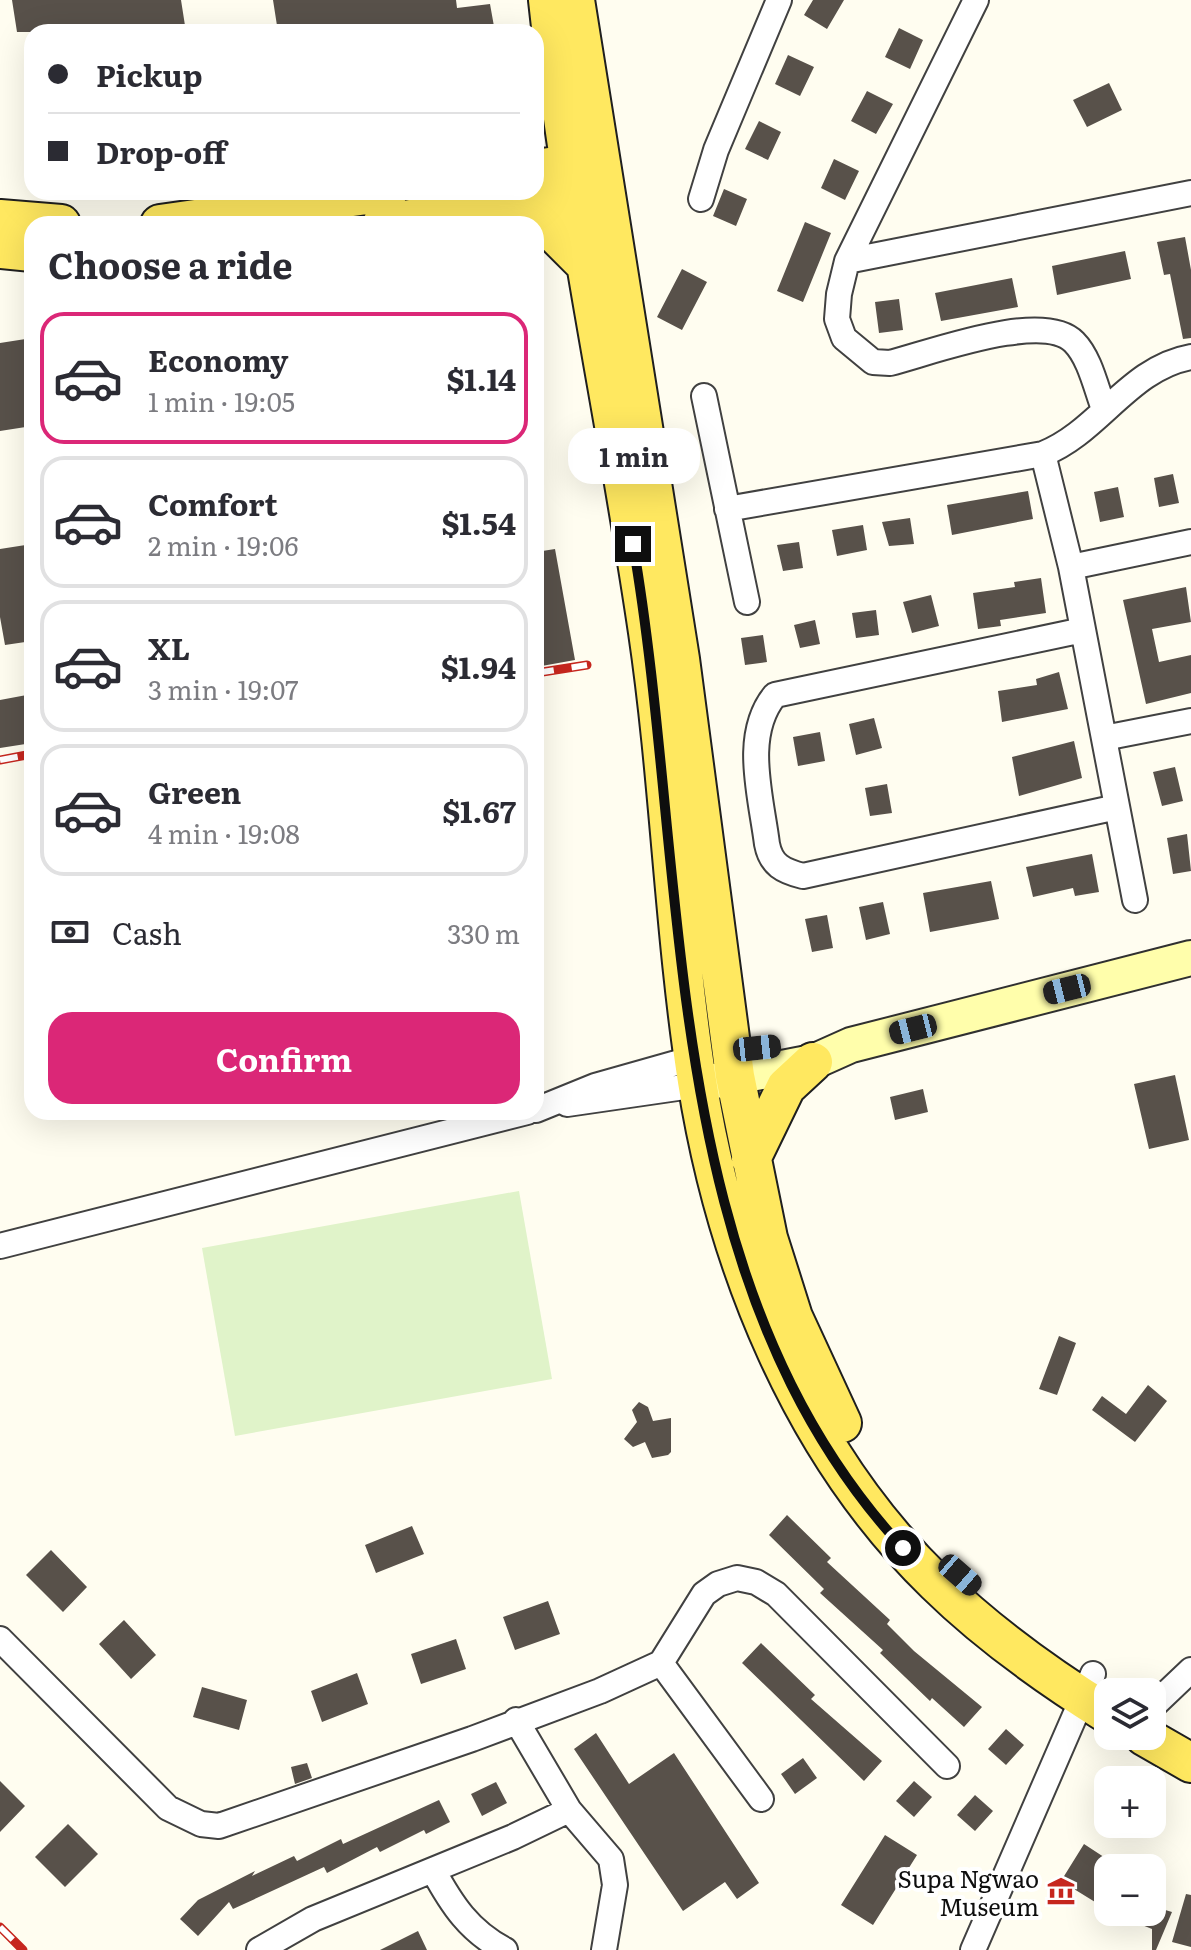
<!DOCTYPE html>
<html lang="en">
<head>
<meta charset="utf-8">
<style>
	:root { --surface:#fff; --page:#f2f2f3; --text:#2b2b33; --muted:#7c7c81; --line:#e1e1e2; --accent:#db2777 }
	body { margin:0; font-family:Literata,serif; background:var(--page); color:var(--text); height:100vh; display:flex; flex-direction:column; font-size:30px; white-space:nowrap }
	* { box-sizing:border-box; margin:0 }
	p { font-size:26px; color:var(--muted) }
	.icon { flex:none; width:44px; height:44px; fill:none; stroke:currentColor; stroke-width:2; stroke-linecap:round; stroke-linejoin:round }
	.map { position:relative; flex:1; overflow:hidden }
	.details { position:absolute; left:24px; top:216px; width:520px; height:904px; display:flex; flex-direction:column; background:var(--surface); border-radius:24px; box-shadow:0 8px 32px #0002 }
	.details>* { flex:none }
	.banner { position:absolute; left:24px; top:24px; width:520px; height:176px; border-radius:24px; box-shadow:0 8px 32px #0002; display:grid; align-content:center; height:176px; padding:0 24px; background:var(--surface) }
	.buttons { position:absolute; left:1094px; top:1678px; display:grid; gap:16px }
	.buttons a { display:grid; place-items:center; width:72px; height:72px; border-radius:16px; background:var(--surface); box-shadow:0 8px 32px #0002; font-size:40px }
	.end { position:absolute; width:36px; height:36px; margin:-18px; border:10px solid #0e0e0e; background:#fff; box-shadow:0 0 0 4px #fff }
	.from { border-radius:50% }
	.bubble { position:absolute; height:56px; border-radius:24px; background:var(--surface); box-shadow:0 8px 32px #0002; font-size:26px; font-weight:700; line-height:56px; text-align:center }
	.car { position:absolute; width:24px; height:48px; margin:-24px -12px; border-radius:10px; box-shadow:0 0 6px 2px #0007; background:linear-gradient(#222 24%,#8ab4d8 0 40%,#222 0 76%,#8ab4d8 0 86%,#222 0) }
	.banner b { display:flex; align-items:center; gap:28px; height:76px; font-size:30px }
	.banner b+b { border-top:2px solid var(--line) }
	.banner i { width:20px; height:20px; background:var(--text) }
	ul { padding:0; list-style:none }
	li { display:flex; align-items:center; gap:24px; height:132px; margin:0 16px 12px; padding:0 8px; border:4px solid var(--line); border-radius:24px }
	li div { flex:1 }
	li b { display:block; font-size:30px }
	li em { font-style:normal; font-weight:700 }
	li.selected { border-color:var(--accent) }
	li>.icon { width:72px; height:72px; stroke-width:1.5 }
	h2 { padding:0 24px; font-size:36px; line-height:96px }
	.pay { display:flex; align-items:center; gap:20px; height:88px; padding:0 24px; font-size:30px }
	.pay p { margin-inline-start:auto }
	.cta { display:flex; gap:16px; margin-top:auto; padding:16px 24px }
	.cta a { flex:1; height:92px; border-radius:24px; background:var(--accent); color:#fff; font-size:32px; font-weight:700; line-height:92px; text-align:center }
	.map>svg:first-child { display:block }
	.pitch { fill:#e0f3c9 }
	.building { fill:#58514a }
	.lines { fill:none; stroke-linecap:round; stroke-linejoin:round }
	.street-casing { stroke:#414141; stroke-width:28 }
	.secondary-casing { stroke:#303030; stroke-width:38 }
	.primary-casing { stroke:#1f1f1f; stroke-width:42 }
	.street { stroke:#fff; stroke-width:24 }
	.secondary { stroke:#fffeab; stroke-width:34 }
	.primary { stroke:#ffe860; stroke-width:38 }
	.rail-casing { stroke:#c6261e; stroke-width:9 }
	.rail { stroke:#fff; stroke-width:6; stroke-dasharray:18; stroke-linecap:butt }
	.route { stroke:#0e0e0e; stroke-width:10 }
	.labels { text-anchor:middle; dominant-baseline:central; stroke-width:8; stroke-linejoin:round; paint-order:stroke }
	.poi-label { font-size:24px; fill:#0e0e0e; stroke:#fff; text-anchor:end }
</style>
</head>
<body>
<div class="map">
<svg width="1191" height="1950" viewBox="0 0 1191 1950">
	<rect width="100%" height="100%" fill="#fffdf0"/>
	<!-- pitch -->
	<path class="pitch" d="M519,1191L552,1379L235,1436L202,1248Z"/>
	<!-- building -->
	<path class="building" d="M12,0H181L186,32H17Z
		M273,0H456L457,8L490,4L495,32H278Z
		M813,0H844L827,29L804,15Z
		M899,28L923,40L910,69L885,57Z
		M788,55L814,67L800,96L775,84Z
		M1109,83L1122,110L1087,127L1073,100Z
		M867,91L893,104L876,134L851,121Z
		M759,121L781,132L768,160L745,149Z
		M834,159L859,171L845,200L821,188Z
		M724,189L747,199L736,226L713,216Z
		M805,222L831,233L803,302L777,291Z
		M1185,237L1191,270V338L1183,339L1170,274L1164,275L1157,242Z
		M1125,251L1131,279L1057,295L1052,266Z
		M682,269L707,282L682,330L657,317Z
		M1012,278L1018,307L941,321L935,293Z
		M899,299L903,330L879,333L875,302Z
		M32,338V426L0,431V343Z
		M1173,474L1179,503L1159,507L1154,478Z
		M1118,487L1124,517L1100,522L1094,492Z
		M1028,491L1033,519L952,535L947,505Z
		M910,518L914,544L889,546L882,522Z
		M863,525L867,550L837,556L832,530Z
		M799,542L803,568L783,571L777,545Z
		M32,544V641L5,645L0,617V549Z
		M555,549L575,660L536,667V552Z
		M1041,578L1046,613L1000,620L1001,626L978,629L973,593L1015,587L1014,582Z
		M1186,587L1191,622L1152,629L1159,662L1191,655V693L1146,704L1123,600Z
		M931,595L939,626L912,633L903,602Z
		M876,610L879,635L856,638L852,613Z
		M815,620L820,644L800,648L794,625Z
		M763,635L767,662L745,665L741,638Z
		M1059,672L1068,709L1002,722L998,691L1037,685L1036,679Z
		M32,694V743L0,748V700Z
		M874,718L882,748L856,755L849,724Z
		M820,732L825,761L798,766L793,737Z
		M1074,741L1082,778L1019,796L1012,757Z
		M1175,767L1183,801L1162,806L1153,772Z
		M887,784L892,813L870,816L865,788Z
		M1187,834L1191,871L1173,874L1167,838Z
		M1092,854L1099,892L1075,896L1073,888L1033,897L1026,867Z
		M991,881L999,919L930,932L923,893Z
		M883,902L890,934L866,940L859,907Z
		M827,915L833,948L812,952L805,919Z
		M1175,1075L1189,1140L1149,1149L1134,1084Z
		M923,1089L928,1112L895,1120L890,1097Z
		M1059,1336L1076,1343L1057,1395L1039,1389Z
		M1148,1385L1167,1401L1135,1442L1092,1410L1102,1396L1126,1414Z
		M639,1402L648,1407L653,1421L671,1418V1452L668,1455L652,1458L645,1442L633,1447L624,1439L637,1422L632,1410Z
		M787,1515L831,1558L827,1562L890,1620L887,1624L914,1651L982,1707L964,1727L932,1698L930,1701L880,1653L883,1650L820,1593L824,1589L769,1535Z
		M412,1526L424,1554L376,1573L365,1545Z
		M51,1550L87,1587L63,1612L26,1575Z
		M548,1601L560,1634L515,1650L503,1617Z
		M124,1620L156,1655L131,1679L99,1644Z
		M456,1639L466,1669L421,1684L411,1654Z
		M761,1643L815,1695L811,1699L882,1761L864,1781L742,1663Z
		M357,1673L368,1704L322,1722L311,1691Z
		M202,1687L247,1700L239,1730L193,1717Z
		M1006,1729L1024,1745L1006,1765L988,1749Z
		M596,1733L629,1784L674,1753L759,1883L737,1899L725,1882L683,1911L574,1749Z
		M803,1758L817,1778L795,1794L781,1774Z
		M307,1763L312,1778L295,1784L291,1767Z
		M0,1781L25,1806L0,1832Z
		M914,1781L932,1797L914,1817L896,1801Z
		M496,1782L507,1803L482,1816L471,1794Z
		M975,1795L993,1811L975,1831L957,1815Z
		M439,1800L450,1822L426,1834L424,1830L380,1852L377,1847L327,1873L324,1867L233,1909L229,1902L198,1936L180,1919L198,1900L255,1871L252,1876L294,1856L297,1861L341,1839L343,1844Z
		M68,1824L98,1854L65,1887L35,1857Z
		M885,1835L917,1855L873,1925L841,1905Z
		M1084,1844L1113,1863L1108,1868V1910L1061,1881Z
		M1186,1894L1191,1895V1947L1172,1942Z
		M1152,1906L1172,1912L1156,1950H1152V1929L1112,1913L1152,1912Z
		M418,1931L427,1950H380Z"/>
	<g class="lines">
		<defs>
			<path id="street" d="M976,0L847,261L839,294L837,319L844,338L873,362L890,363C930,353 1043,310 1074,342C1090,358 1096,388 1104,409
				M701,199L716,150L779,0
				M847,261L1191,193
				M704,396L747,602
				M1043,454L1071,567L1135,900
				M727,509L1043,454C1099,432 1129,368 1191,357
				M1071,567L1191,542
				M1083,630L775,695C742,735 761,796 767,844C771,865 783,871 803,876L1117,807
				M1104,738L1191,721
				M567,1104L698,1085
				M536,1110L595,1086L694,1058
				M0,1246L527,1112
				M0,1639L168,1808L201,1824L219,1826L472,1739L600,1691L661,1663L704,1594L718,1584L737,1578L756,1582L776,1594L947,1766
				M661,1663L761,1799
				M1152,1707L1191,1670
				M516,1720L569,1810L611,1859L615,1885L604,1950
				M433,1870C452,1905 469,1931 505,1950
				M259,1950L313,1919L513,1837L569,1810
				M973,1950L1093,1674"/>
			<path id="secondary" d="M710,1082L813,1062L851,1045L1191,958"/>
			<path id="primary" d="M548,0C571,212 617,421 648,632C670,781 674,933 697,1081C726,1265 801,1452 936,1583C988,1634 1047,1676 1108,1714
				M575,0L680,659L735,1076L768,1238L793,1317L842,1423
				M536,169L596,160
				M507,203L545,224L584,263
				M0,219L61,224
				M160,224L388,192
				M382,224L600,186
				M0,249L32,252
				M751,1159L786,1087L813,1062
				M1144,1736L1191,1763"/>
		</defs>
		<!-- street casing -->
		<use href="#street" class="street-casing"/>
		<!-- secondary casing -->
		<use href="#secondary" class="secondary-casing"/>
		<!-- primary casing -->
		<use href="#primary" class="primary-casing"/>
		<!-- street -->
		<use href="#street" class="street"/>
		<!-- secondary -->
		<use href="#secondary" class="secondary"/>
		<!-- primary -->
		<use href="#primary" class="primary"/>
		<defs>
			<path id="rail" d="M536,673L587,665
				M0,760L32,754
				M0,1927L23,1950"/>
		</defs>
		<!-- rail casing -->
		<use href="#rail" class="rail-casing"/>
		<!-- rail -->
		<use href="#rail" class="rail"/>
	</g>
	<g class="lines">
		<!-- route -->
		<path class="route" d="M633,544C691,881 655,1278 903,1548"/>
	</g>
	<!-- icons -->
	<defs>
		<symbol id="museum-bare" viewBox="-9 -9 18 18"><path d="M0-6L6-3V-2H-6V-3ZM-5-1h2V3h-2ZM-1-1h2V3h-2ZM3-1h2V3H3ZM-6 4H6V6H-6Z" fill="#c6261e" stroke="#fff" stroke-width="2.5" paint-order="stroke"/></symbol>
	</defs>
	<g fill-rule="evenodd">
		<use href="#museum-bare" x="1041" y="1871" width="40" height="40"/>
	</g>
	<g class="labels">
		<!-- poi labels -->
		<g class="poi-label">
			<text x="1039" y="1877">Supa Ngwao<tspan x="1039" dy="28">Museum</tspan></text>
		</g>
	</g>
</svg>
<div class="buttons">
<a><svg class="icon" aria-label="layers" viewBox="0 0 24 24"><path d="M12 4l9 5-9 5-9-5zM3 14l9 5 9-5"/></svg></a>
<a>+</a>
<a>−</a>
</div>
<i class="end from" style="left:903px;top:1548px"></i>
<i class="end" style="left:633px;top:544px"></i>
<div class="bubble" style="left:568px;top:428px;width:132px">1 min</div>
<i class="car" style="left:1067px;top:989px;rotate:256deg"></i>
<i class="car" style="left:913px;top:1029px;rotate:256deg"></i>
<i class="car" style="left:757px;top:1048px;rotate:84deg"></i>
<i class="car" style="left:960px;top:1575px;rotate:131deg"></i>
<div class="banner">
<b><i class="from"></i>Pickup</b>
<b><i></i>Drop-off</b>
</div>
<section class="details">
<h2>Choose a ride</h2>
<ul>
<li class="selected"><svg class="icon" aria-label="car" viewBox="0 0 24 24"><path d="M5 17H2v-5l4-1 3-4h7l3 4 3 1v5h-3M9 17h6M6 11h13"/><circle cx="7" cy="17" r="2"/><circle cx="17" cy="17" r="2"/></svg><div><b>Economy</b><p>1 min · 19:05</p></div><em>$1.14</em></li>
<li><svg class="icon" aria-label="car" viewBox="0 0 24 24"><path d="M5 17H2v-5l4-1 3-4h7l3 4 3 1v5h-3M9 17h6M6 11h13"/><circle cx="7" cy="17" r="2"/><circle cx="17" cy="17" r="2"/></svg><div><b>Comfort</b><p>2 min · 19:06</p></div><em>$1.54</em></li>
<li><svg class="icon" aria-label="car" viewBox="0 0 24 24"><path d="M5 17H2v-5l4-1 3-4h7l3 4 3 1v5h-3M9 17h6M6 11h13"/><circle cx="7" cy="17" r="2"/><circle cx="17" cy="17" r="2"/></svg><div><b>XL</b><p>3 min · 19:07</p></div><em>$1.94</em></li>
<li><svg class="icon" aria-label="car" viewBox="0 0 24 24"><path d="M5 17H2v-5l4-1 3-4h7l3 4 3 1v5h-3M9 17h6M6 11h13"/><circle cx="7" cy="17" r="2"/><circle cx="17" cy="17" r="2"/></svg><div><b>Green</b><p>4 min · 19:08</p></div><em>$1.67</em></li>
</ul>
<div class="pay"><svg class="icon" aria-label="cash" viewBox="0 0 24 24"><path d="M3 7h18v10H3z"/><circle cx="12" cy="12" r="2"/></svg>Cash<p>330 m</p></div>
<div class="cta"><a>Confirm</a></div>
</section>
</div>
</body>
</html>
